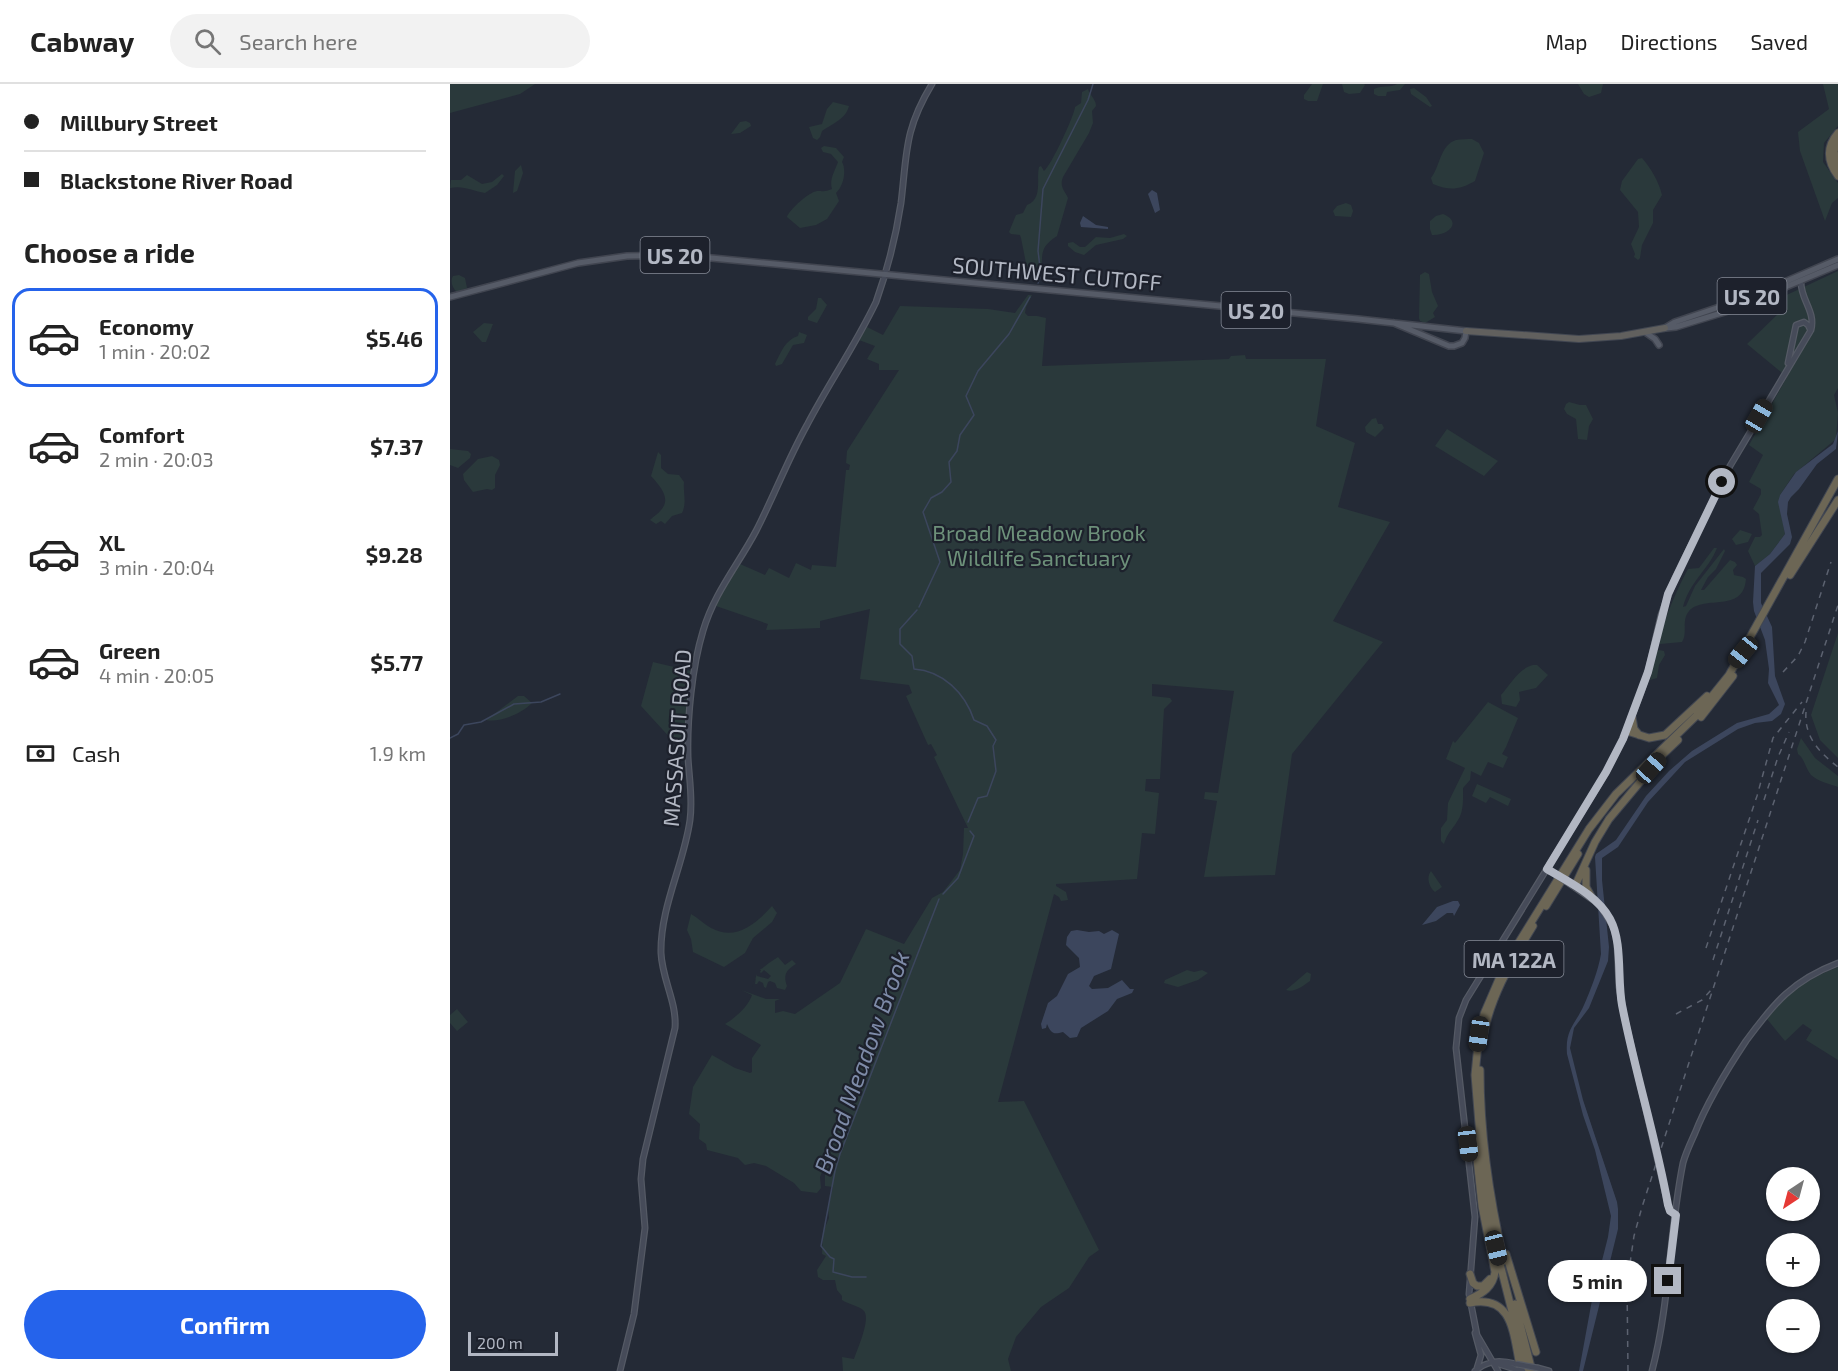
<!DOCTYPE html>
<html lang="en">
<head>
<meta charset="utf-8">
<style>
	:root { --surface:#fff; --page:#f2f2f2; --text:#222; --muted:#767676; --line:#e0e0e0; --accent:#2563eb }
	body { margin:0; font-family:"Exo 2",sans-serif; background:var(--page); color:var(--text); height:100vh; display:flex; flex-direction:column; font-size:22px; white-space:nowrap }
	* { box-sizing:border-box; margin:0 }
	p { font-size:20px; color:var(--muted) }
	.icon { flex:none; width:33px; height:33px; fill:none; stroke:currentColor; stroke-width:2; stroke-linecap:round; stroke-linejoin:round }
	.map { position:relative; flex:1; overflow:hidden }
	.side { display:flex; flex-direction:column; background:var(--surface); width:450px }
	.side>* { flex:none }
	.hud { display:grid; align-content:center; height:132px; padding:0 24px; background:var(--surface) }
	.needle { width:39px; rotate:216deg }
	.tools { position:absolute; left:1316px; top:1083px; display:grid; gap:12px }
	.tools a { display:grid; place-items:center; width:54px; height:54px; border-radius:50%; background:var(--surface); box-shadow:0 2px 4px #0004; font-size:30px }
	.scale { position:absolute; left:18px; bottom:15px; width:90px; box-sizing:border-box; padding-left:6px; border:3px solid #b2b7c3; border-top:0; font-size:16px; line-height:21px; white-space:nowrap; color:#b2b7c3; -webkit-text-stroke:4px #1d212c; paint-order:stroke }
	.end { position:absolute; width:27px; height:27px; margin:-14px; border:8px solid #b2b7c3; background:#111; box-shadow:0 0 0 3px #111 }
	.from { border-radius:50% }
	.bubble { position:absolute; height:42px; border-radius:21px; background:var(--surface); box-shadow:0 2px 4px #0004; font-size:20px; font-weight:700; line-height:42px; text-align:center }
	.car { position:absolute; width:18px; height:36px; margin:-18px -9px; border-radius:8px; box-shadow:0 0 4px 2px #0007; background:linear-gradient(#222 24%,#8ab4d8 0 40%,#222 0 76%,#8ab4d8 0 86%,#222 0) }
	.hud b { display:flex; align-items:center; gap:21px; height:57px; font-size:22px }
	.hud b+b { border-top:2px solid var(--line) }
	.hud i { width:15px; height:15px; background:var(--text) }
	ul { padding:0; list-style:none }
	li { display:flex; align-items:center; gap:18px; height:99px; margin:0 12px 9px; padding:0 12px; border:3px solid transparent; border-radius:18px }
	li div { flex:1 }
	li b { display:block; font-size:22px }
	li em { font-style:normal; font-weight:700 }
	li.current { border-color:var(--accent) }
	li>.icon { width:54px; height:54px; stroke-width:1.5 }
	h2 { padding:0 24px; font-size:27px; line-height:72px }
	.pay { display:flex; align-items:center; gap:15px; height:66px; padding:0 24px; font-size:22px }
	.pay p { margin-inline-start:auto }
	.primary-button { display:flex; gap:12px; margin-top:auto; padding:12px 24px }
	.primary-button a { flex:1; height:69px; border-radius:36px; background:var(--accent); color:#fff; font-size:24px; font-weight:700; line-height:69px; text-align:center }
	header { display:flex; align-items:center; gap:36px; box-sizing:border-box; height:84px; padding:0 30px; background:var(--surface); border-bottom:2px solid var(--line) }
	header strong { font-size:28px }
	nav { display:flex; gap:33px; margin-inline-start:auto; font-size:21px }
	.search { width:420px; height:54px; background:var(--page); display:flex; align-items:center; gap:15px; box-sizing:border-box; padding:0 21px; border-radius:33px; color:var(--muted); font-size:22px }
	main { display:flex; flex:1; min-height:0 }
	.map>svg:first-child { display:block }
	.green { fill:#2a393b }
	.water { fill:#3c465d }
	.lines { fill:none; stroke-linecap:round; stroke-linejoin:round }
	.stream { stroke:#3c465d; stroke-width:1.5 }
	.secondary-casing { stroke:#555a65; stroke-width:7 }
	.primary-casing { stroke:#414550; stroke-width:8 }
	.trunk-casing { stroke:#424752; stroke-width:8 }
	.motorway-casing { stroke:#424752; stroke-width:9 }
	.secondary { stroke:#464b59; stroke-width:4.5 }
	.primary { stroke:#565b67; stroke-width:5 }
	.trunk { stroke:#61605e; stroke-width:6 }
	.motorway { stroke:#6c6655; stroke-width:7 }
	.rail { stroke:#5c6270; stroke-width:1.5; stroke-dasharray:6 6; stroke-linecap:butt }
	.secondary-bridge-casing { stroke:#555a65; stroke-width:7; stroke-linecap:butt }
	.secondary-bridge { stroke:#464b59; stroke-width:4.5 }
	.route { stroke:#b2b7c3; stroke-width:8 }
	.labels { text-anchor:middle; dominant-baseline:central; stroke-width:4.5; stroke-linejoin:round; paint-order:stroke }
	.shield { fill:#1d212c; stroke:#858a96; stroke-width:1.5 }
	.shield-label { font-size:21px; font-weight:bold; fill:#b2b7c3 }
	.street-label { font-size:22px; fill:#b2b7c3; stroke:#1d212c }
	.park-label { font-size:22px; fill:#6d917a; stroke:#1d212c }
	.water-label { font-size:24px; font-style:italic; fill:#7e8ba8; stroke:#1d212c }
</style>
</head>
<body>
<header>
<strong>Cabway</strong>
<div class="search"><svg class="icon" aria-label="search" viewBox="0 0 24 24"><circle cx="10" cy="10" r="6"/><path d="M15 15l6 6"/></svg>Search here</div>
<nav><a>Map</a><a>Directions</a><a>Saved</a></nav>
</header>
<main>
<section class="side">
<div class="hud">
<b><i class="from"></i>Millbury Street</b>
<b><i></i>Blackstone River Road</b>
</div>
<h2>Choose a ride</h2>
<ul>
<li class="current"><svg class="icon" aria-label="car" viewBox="0 0 24 24"><path d="M5 17H2v-5l4-1 3-4h7l3 4 3 1v5h-3M9 17h6M6 11h13"/><circle cx="7" cy="17" r="2"/><circle cx="17" cy="17" r="2"/></svg><div><b>Economy</b><p>1 min · 20:02</p></div><em>$5.46</em></li>
<li><svg class="icon" aria-label="car" viewBox="0 0 24 24"><path d="M5 17H2v-5l4-1 3-4h7l3 4 3 1v5h-3M9 17h6M6 11h13"/><circle cx="7" cy="17" r="2"/><circle cx="17" cy="17" r="2"/></svg><div><b>Comfort</b><p>2 min · 20:03</p></div><em>$7.37</em></li>
<li><svg class="icon" aria-label="car" viewBox="0 0 24 24"><path d="M5 17H2v-5l4-1 3-4h7l3 4 3 1v5h-3M9 17h6M6 11h13"/><circle cx="7" cy="17" r="2"/><circle cx="17" cy="17" r="2"/></svg><div><b>XL</b><p>3 min · 20:04</p></div><em>$9.28</em></li>
<li><svg class="icon" aria-label="car" viewBox="0 0 24 24"><path d="M5 17H2v-5l4-1 3-4h7l3 4 3 1v5h-3M9 17h6M6 11h13"/><circle cx="7" cy="17" r="2"/><circle cx="17" cy="17" r="2"/></svg><div><b>Green</b><p>4 min · 20:05</p></div><em>$5.77</em></li>
</ul>
<div class="pay"><svg class="icon" aria-label="cash" viewBox="0 0 24 24"><path d="M3 7h18v10H3z"/><circle cx="12" cy="12" r="2"/></svg>Cash<p>1.9 km</p></div>
<div class="primary-button"><a>Confirm</a></div>
</section>
<div class="map">
<svg width="1388" height="1287" viewBox="0 0 1388 1287">
	<rect width="100%" height="100%" fill="#242a36"/>
	<!-- green -->
	<path class="green" d="M0,0H85L70,10L0,29Z
		M862,0H873L867,17H858L854,15V11Z
		M892,0H914L915,1L910,9L899,10L894,8Z
		M947,0H955L950,6L937,8L936,12H928L924,10V5C932,1 940,4 947,0Z
		M1128,0H1153L1151,9L1139,13L1134,10Z
		M1373,0H1388V42L1374,59L1373,78L1388,99V114L1382,119L1375,137L1350,67L1348,48L1379,25Z
		M964,4L976,13L982,22L980,23L961,10L960,5Z
		M638,5C640,12 646,15 646,22L642,27L643,39L639,49L613,93C609,103 615,107 618,114L607,152C585,166 596,174 589,192L587,196L582,197L581,191L578,193L575,192L577,184L571,154L570,151L561,150L559,148L566,131L573,129L577,121C593,115 586,96 589,83L591,82L594,87C601,82 625,30 625,23L631,19L632,8Z
		M383,18L399,22C396,35 382,40 372,47L370,53L367,56L363,54L359,43L372,40L377,25Z
		M296,37L300,39L301,42L290,49L281,50L290,38Z
		M1022,55L1029,59L1034,69L1025,97C1009,106 1000,107 983,100L981,94C990,83 990,61 1006,56C1011,55 1017,55 1022,55Z
		M374,62L386,64L394,73L392,78C397,87 393,103 386,109L389,117L377,135L366,141L350,144L337,133C339,126 359,108 367,107C374,107 375,108 382,105C379,95 385,87 388,78L381,70L373,68L371,64Z
		M1192,74C1201,84 1209,98 1212,111L1203,126V139L1192,161L1190,174L1188,176L1184,173L1185,170L1181,160L1189,143L1188,128L1170,106L1172,97L1188,75Z
		M71,81L73,89L67,107L63,109L65,87Z
		M52,90L54,92L47,101L35,109C23,107 13,101 0,104L1,96H11L17,91L32,100L42,98Z
		M896,119L901,121L903,127L901,133L885,132L883,127L887,122Z
		M993,130C1013,138 998,152 982,151L980,145V137L986,132Z
		M674,150L677,152L673,155L646,161L634,171L625,168L618,162V159L623,158L630,163H635L646,153L660,154Z
		M1388,187V304L1384,311L1388,329L1386,355L1344,390L1330,411L1329,418L1335,450L1320,470L1305,482L1298,467L1305,453H1310L1312,451L1309,430L1303,425L1311,410V405L1299,398L1313,371L1299,361L1337,293L1297,260L1331,227L1326,216Z
		M975,188L979,190L982,208L988,222L983,229L985,233L975,239L970,237L969,234L970,191Z
		M9,191L15,194L17,204L7,208C2,204 0,197 3,192Z
		M578,211H582L576,223L575,229L578,232H587L596,234L592,282L779,275L781,272L795,271L796,275H876L866,342L905,359L888,423L940,438L883,537L933,558L842,670L825,791L754,793L767,717L754,715L755,708L768,709L784,607L702,600V612L720,614L722,617L714,625L710,695H696L695,707L709,709L705,750L692,749L687,795L606,800V802L616,808L618,816L611,817L609,813L604,810L548,1018L574,1017L649,1166L639,1173L619,1204L591,1223L566,1253L558,1275L561,1287H393L392,1273L404,1275C407,1266 421,1235 414,1227C410,1222 398,1220 392,1216V1212L387,1206L385,1196H373L368,1193L367,1186L376,1172L372,1170L373,1148L379,1134L378,1125L383,1103L375,1102V1088H372L370,1093L371,1104L367,1109L351,1107L344,1099L316,1082L304,1079L295,1081L288,1074L257,1066L256,1060L249,1055L250,1040L239,1030L243,1003L262,971L285,984L300,989L302,988V974L311,961L275,940C285,934 298,923 302,911L291,906L316,915H330L325,917V929L333,927L345,930L390,899L416,845L454,860L482,814L493,808L510,786L513,770L514,744H518L484,673L487,671L481,660L478,661L456,612L462,609L459,601L410,595L420,525L370,537V544L316,546L318,540L266,522L279,495L290,480L315,491L319,484L339,494L346,479L361,486L362,481L386,483L396,386H399L400,381L396,379L397,367L449,286H429V280L417,275L425,262L409,256L417,243L433,251L450,222L538,225L565,229Z
		M368,214H371L377,221L367,239L358,236V233L366,225Z
		M34,239L43,240L36,258H32L23,248Z
		M349,248L357,251L354,259L343,261L332,280L326,282L325,280C331,268 335,256 348,252Z
		M1119,318L1130,321H1136L1143,335L1139,342L1137,356L1128,355L1126,335L1117,330L1114,325L1116,320Z
		M926,334L928,340H932L934,344L925,353L916,348L915,343L922,335Z
		M997,345L1048,377L1034,392L985,362Z
		M0,365L18,367L21,370L20,374L8,384L0,381Z
		M208,368L211,371V384L218,390L229,391L234,398C233,409 237,419 232,429L222,432L215,440L211,437L206,440L200,436C204,432 208,430 211,426C222,414 209,401 201,392Z
		M42,372L49,376L50,381L45,391V404L42,406L37,405L23,408L14,396L13,390L28,375Z
		M1290,446L1302,450L1298,458L1286,461L1282,455Z
		M1264,464H1267C1259,485 1240,497 1233,523L1236,522L1245,502L1274,465L1275,467L1266,485L1258,493L1251,506H1254L1280,476L1285,478L1287,481L1283,486L1284,491L1293,493L1296,495C1293,530 1255,510 1239,527C1231,537 1238,549 1232,558L1210,560C1209,545 1230,499 1238,485L1249,484Z
		M1388,549V674L1370,656L1361,631Z
		M1209,566L1214,567L1215,571L1209,581L1207,594L1200,596L1206,568Z
		M203,578L241,587L235,667L234,669L191,622Z
		M1083,581H1087L1098,591L1086,604L1069,608L1070,616L1066,623L1052,620L1051,611C1061,600 1068,585 1083,581Z
		M68,612H74L82,619C72,629 51,639 36,636Z
		M1038,618L1068,634L1056,663L1052,670L1058,673L1053,684L1038,678L1031,692L1021,687L1020,696L1013,704C1013,714 1014,727 1008,736C1001,748 999,746 994,760L991,757V744L997,736L998,719L1015,684L996,675L1003,657L1005,659Z
		M1351,654L1365,674L1388,692V703C1380,700 1367,697 1361,691C1355,684 1355,675 1348,670L1347,665Z
		M1027,700L1061,715L1058,722L1040,713L1036,719L1022,712Z
		M981,787L992,803L985,808C979,803 976,793 981,787Z
		M322,822L327,829L322,838L303,854L295,869L274,883L243,868L241,855L237,846L241,830C248,834 254,840 261,844C285,857 305,841 322,822Z
		M329,871L319,879L328,873L335,881L342,876L346,880C336,886 333,891 337,902L335,906L327,904L325,899L320,897L318,898L316,904L314,903L313,899L309,897L307,900H305L306,893L302,903L307,890V892L318,895L321,892L314,886L311,889L310,888L312,884L309,887Z
		M1388,883V976L1356,956L1362,946L1353,940L1335,957L1317,935C1335,910 1359,894 1388,883Z
		M737,886L744,888L752,886L758,889L748,896L728,903L714,899L715,896Z
		M857,888L861,890L860,897C853,902 844,909 836,906Z
		M7,925L18,938L7,947L0,939V931Z"/>
	<!-- water -->
	<path class="water" d="M702,106L707,109L710,126L705,129L698,110Z
		M633,132L646,141L658,143V145L631,143L630,139Z
		M1388,347L1386,365L1367,380L1349,405L1341,413L1338,418L1337,430L1342,453L1340,460L1311,489V519L1322,543L1325,592L1335,620L1331,630L1322,637L1305,639L1288,645L1235,678L1198,718L1168,763L1152,774V796L1159,863L1158,877L1139,924L1124,944L1120,964L1133,1016L1167,1118L1168,1125V1145L1133,1287H1129L1142,1216L1158,1153L1161,1132L1145,1066L1133,1031L1117,970C1115,945 1125,941 1134,921C1141,905 1148,887 1151,870L1145,773L1146,770L1166,756L1196,712L1219,687L1242,667L1287,639L1319,630L1329,621L1318,599L1319,585L1315,556L1304,527L1303,518L1305,482L1320,470L1335,450L1328,418L1330,411L1346,388L1383,360Z
		M1003,817H1008L1010,821L1004,832L1003,829H997L986,837L972,841L987,823Z
		M627,846L639,848L649,847L654,850L662,846L669,850L661,885L644,892L639,902L642,905L658,904L672,896L680,905H684L682,909L667,915L658,927L631,944L627,953L620,954L613,948C603,951 601,949 597,940L596,944L592,945L591,940L598,919L607,912L618,890L630,883L629,874L616,861L617,853L621,847Z"/>
	<g class="lines">
		<!-- stream -->
		<path class="stream" d="M588,199L591,191L588,167L593,105L638,16L643,0
			M469,523L490,478L473,428L481,414L492,408L501,398L499,378L507,367L510,351L524,331L516,312L528,287L559,250L580,213
			M467,526L450,545V560L462,572L464,585C493,587 515,609 524,636L537,642L546,656L543,662L546,687L537,712L528,714L518,738
			M0,654L8,650L14,641L31,638L64,620L91,618L110,610
			M493,810L508,794L524,752L520,747
			M416,1193H402L383,1188L384,1175L380,1173L371,1162L385,1087L390,1070L489,815"/>
		<defs>
			<path id="secondary" d="M1338,279L1346,241L1354,238L1358,241L1360,245
				M1117,798L1149,820L1164,844L1167,859L1169,903L1174,931L1218,1121L1220,1127L1226,1131
				M1025,1249L1031,1271L1027,1284
				M1042,1278L1068,1286
				M1088,1284L1099,1287
				M170,1287L184,1230L195,1144L191,1095L193,1075L225,944C227,918 212,895 211,869C210,823 234,780 240,736C243,714 239,694 238,673C237,635 242,583 253,547C264,509 288,481 306,447C324,412 338,375 357,341C379,299 406,260 426,218C437,187 446,152 451,119C457,69 454,46 482,0
				M1025,1287C1038,1276 1050,1276 1066,1280
				M1048,1287L1027,1251L1019,1210L1025,1133L1006,964L1009,934L1016,916L1156,689L1173,655L1190,611L1198,588L1211,531L1225,494L1280,382L1361,246C1366,227 1350,215 1351,197
				M1202,1287C1220,1219 1219,1148 1233,1079C1236,1068 1241,1058 1245,1049C1258,1016 1276,987 1296,957C1324,919 1343,896 1388,879"/>
			<path id="primary" d="M0,213L128,179L177,172L230,171L908,235L1016,247L1015,254L1012,259L1004,262H999L944,239
				M1215,244L1225,238L1302,212L1388,175
				M1216,244L1226,243L1278,227L1388,181
				M1195,248L1205,255L1209,261"/>
			<path id="trunk" d="M1016,247L1129,255L1171,252L1215,244"/>
			<path id="motorway" d="M1388,49C1376,63 1377,77 1388,92
				M1388,56L1384,67L1388,84
				M1340,491L1388,416
				M1182,633L1184,645L1189,651
				M1251,633L1283,592
				M1177,647L1199,654L1215,651L1257,612
				M1208,675L1228,656
				M1136,786V803L1141,812
				M1125,802L1145,758L1159,735L1211,673
				M1096,822L1128,770
				M1032,960C1038,916 1061,878 1083,842
				M1030,986C1030,1047 1040,1117 1054,1177
				M1056,1170L1086,1268
				M1020,1190L1023,1199L1027,1202H1033L1040,1195
				M1020,1215C1033,1209 1043,1203 1045,1188L1032,1122L1025,1057
				M1020,1219C1065,1210 1063,1253 1071,1286
				M1065,1220L1082,1287
				M1077,1287L1046,1164L1033,1089L1025,991L1029,950L1034,930L1056,879L1139,745L1166,710L1246,632L1279,591L1388,395"/>
		</defs>
		<!-- secondary casing -->
		<use href="#secondary" class="secondary-casing"/>
		<!-- primary casing -->
		<use href="#primary" class="primary-casing"/>
		<!-- trunk casing -->
		<use href="#trunk" class="trunk-casing"/>
		<!-- motorway casing -->
		<use href="#motorway" class="motorway-casing"/>
		<!-- secondary -->
		<use href="#secondary" class="secondary"/>
		<!-- primary -->
		<use href="#primary" class="primary"/>
		<!-- trunk -->
		<use href="#trunk" class="trunk"/>
		<!-- motorway -->
		<use href="#motorway" class="motorway"/>
		<!-- rail -->
		<path class="rail" d="M1333,588L1348,572L1355,558L1381,478
			M1356,628C1354,653 1370,669 1388,683
			M1314,716L1328,673L1339,648
			M1256,864L1307,712L1323,654L1352,618
			M1263,876L1308,736
			M1226,930L1252,916L1262,905
			M1178,1287L1177,1200L1184,1152L1192,1123L1388,521"/>
		<defs>
			<path id="secondary-bridge" d="M1102,788L1117,798
				M1066,1280L1088,1284
				M1068,1286L1073,1287"/>
		</defs>
		<!-- secondary-bridge casing -->
		<use href="#secondary-bridge" class="secondary-bridge-casing"/>
		<!-- secondary-bridge -->
		<use href="#secondary-bridge" class="secondary-bridge"/>
	</g>
	<g class="lines">
		<!-- route -->
		<path class="route" d="M1218,1197L1226,1131L1220,1127L1218,1121C1206,1054 1185,988 1172,921C1167,894 1173,859 1160,835C1147,811 1120,799 1097,785L1156,688L1173,655L1198,588L1218,510L1272,398"/>
	</g>
	<g class="labels">
		<!-- shield labels -->
		<g class="shield">
			<rect x="190.5" y="153" width="69" height="36" rx="4.5"/>
			<rect x="1267.5" y="194" width="69" height="36" rx="4.5"/>
			<rect x="771.5" y="208" width="69" height="36" rx="4.5"/>
			<rect x="1014.5" y="857" width="99" height="36" rx="4.5"/>
		</g>
		<g class="shield-label">
			<text x="225" y="171">US 20</text>
			<text x="1302" y="212">US 20</text>
			<text x="806" y="226">US 20</text>
			<text x="1064" y="875">MA 122A</text>
		</g>
		<!-- street labels -->
		<g class="street-label">
			<text transform="translate(607 189) rotate(5)">SOUTHWEST CUTOFF</text>
			<text transform="translate(226 654) rotate(-86)">MASSASOIT ROAD</text>
		</g>
		<!-- park labels -->
		<g class="park-label">
			<text x="589" y="448">Broad Meadow Brook<tspan x="589" dy="25">Wildlife Sanctuary</tspan></text>
		</g>
		<!-- water labels -->
		<g class="water-label">
			<text transform="translate(411 978) rotate(-70)">Broad Meadow Brook</text>
		</g>
	</g>
</svg>
<div class="tools">
<a><svg class="needle" viewBox="-14 -14 28 28"><path d="M0-13l5 13h-10z" fill="#e53935"/><path d="M0 13l5-13h-10z" fill="#767676"/></svg></a>
<a>+</a>
<a>−</a>
</div>
<div class="scale">200 m</div>
<i class="end from" style="left:1272px;top:398px"></i>
<i class="end" style="left:1218px;top:1197px"></i>
<div class="bubble" style="left:1098px;top:1176px;width:99px">5 min</div>
<i class="car" style="left:1309px;top:332px;rotate:30deg"></i>
<i class="car" style="left:1293px;top:568px;rotate:219deg"></i>
<i class="car" style="left:1201px;top:684px;rotate:42deg"></i>
<i class="car" style="left:1029px;top:950px;rotate:188deg"></i>
<i class="car" style="left:1018px;top:1060px;rotate:173deg"></i>
<i class="car" style="left:1046px;top:1164px;rotate:166deg"></i>
</div>
</main>
</body>
</html>
